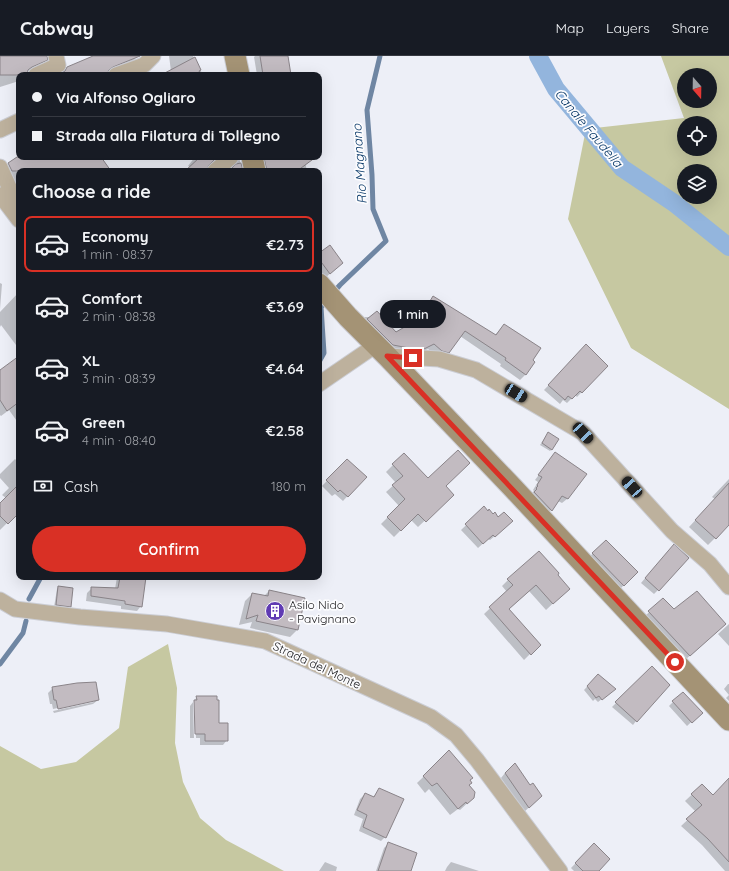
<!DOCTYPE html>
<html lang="en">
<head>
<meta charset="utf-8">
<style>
	:root { --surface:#171b24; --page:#242831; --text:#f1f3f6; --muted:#9ea1a6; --line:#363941; --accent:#d93025 }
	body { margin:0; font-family:Quicksand,sans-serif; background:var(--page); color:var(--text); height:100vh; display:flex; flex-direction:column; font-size:15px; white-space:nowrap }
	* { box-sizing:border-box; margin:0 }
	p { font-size:13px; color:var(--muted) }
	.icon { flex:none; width:22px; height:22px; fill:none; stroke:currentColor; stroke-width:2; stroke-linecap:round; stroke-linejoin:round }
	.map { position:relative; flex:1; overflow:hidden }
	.sheet { position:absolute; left:16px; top:112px; width:306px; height:412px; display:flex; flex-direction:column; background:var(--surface); border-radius:8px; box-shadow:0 4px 16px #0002 }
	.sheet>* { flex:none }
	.guide { position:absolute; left:16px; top:16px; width:306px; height:88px; border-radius:8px; box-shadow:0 4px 16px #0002; display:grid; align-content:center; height:88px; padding:0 16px; background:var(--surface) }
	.needle { width:26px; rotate:160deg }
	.fabs { position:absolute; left:677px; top:12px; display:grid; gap:8px }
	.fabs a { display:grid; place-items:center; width:40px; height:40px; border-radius:50%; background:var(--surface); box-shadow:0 4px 16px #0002; font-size:20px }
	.end { position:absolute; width:18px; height:18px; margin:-9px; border:5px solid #d93025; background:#fff; box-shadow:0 0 0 2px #fff }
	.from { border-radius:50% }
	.bubble { position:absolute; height:28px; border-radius:14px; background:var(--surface); box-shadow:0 4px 16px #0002; font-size:13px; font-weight:600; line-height:28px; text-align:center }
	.car { position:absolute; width:12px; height:24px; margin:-12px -6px; border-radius:5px; box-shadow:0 0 3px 1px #0007; background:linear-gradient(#222 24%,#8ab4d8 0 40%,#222 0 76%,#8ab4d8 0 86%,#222 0) }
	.guide b { display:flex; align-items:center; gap:14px; height:38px; font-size:15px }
	.guide b+b { border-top:1px solid var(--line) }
	.guide i { width:10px; height:10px; background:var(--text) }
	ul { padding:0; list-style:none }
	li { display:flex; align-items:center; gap:12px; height:56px; margin:0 8px 6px; padding:0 8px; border:2px solid transparent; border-radius:8px }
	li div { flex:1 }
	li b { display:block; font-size:15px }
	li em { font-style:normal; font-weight:600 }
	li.current { border-color:var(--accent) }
	li>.icon { width:36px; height:36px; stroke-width:1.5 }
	h2 { padding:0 16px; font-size:18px; line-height:48px }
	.pay { display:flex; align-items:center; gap:10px; height:44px; padding:0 16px; font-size:15px }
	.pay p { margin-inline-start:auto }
	.primary-button { display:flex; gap:8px; margin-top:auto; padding:8px 16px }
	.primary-button a { flex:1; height:46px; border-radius:24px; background:var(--accent); color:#fff; font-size:16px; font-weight:600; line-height:46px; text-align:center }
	header { display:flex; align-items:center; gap:24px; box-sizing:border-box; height:56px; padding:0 20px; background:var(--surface); border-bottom:1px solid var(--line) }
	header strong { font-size:19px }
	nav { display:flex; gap:22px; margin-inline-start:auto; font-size:14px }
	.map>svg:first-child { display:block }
	.green { fill:#c6c8a1; fill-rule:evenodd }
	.shadow { fill:#0003 }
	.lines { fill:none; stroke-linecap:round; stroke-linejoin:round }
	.stream { stroke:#6f86a3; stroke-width:5 }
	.canal { stroke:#93b5dd; stroke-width:18 }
	.building { fill:#c2bbc1; stroke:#8a8489 }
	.street-casing { stroke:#cbcdd4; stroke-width:17 }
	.secondary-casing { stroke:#cbcdd4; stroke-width:23 }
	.street { stroke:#bdb19d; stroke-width:15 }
	.secondary { stroke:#a49375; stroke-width:21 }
	.route { stroke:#d93025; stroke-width:5 }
	.labels { text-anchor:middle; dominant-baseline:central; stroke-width:3.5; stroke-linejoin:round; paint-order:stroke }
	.poi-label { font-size:12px; fill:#1a1a1d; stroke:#fcfcfe; text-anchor:start }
	.street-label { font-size:12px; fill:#1a1a1d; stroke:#fcfcfe }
	.water-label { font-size:13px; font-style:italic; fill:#023364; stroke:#fcfcfe }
</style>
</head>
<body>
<header>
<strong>Cabway</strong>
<nav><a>Map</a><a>Layers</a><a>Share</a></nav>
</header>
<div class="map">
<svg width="729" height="815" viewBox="0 0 729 815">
	<rect width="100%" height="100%" fill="#edeff7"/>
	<!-- green -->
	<path class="green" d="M661,0H729V353L631,292L568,163L586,73L684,62ZM684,19H710V45H684ZM684,67H710V93H684ZM684,115H710V141H684Z
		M168,588L177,632L175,687L183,726L200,762L226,784L284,815H0V690L41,713L76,706L119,672L128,611Z"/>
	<!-- shadow -->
	<path class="shadow" d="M0,0H47V3L42,8L27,15L26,19H19V25L0,31Z
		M92,0H137V1L132,6L108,15L107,19H60L67,12L89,2Z
		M169,0H193L203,19H165L171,15Z
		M255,0H287L290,19H257L254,1Z
		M19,99V101H99L107,115H19V146L3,112Z
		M195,101H217L206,112L205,115H186L190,111L188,110Z
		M234,101H239L242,115H229L235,110V105Z
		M258,101H304L307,115H262Z
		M319,199L342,207L325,222L319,214Z
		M0,227L2,228L0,253Z
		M19,236V293L1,269L0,271V256Z
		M434,241L495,279L504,269L534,306L525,319L520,324L500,310L501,308L460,280L443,302L437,300L428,293L417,298L388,295L360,266L365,261H371L396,277L409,272L417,265L428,247Z
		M586,290L607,310L577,341L575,339L567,347L563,344L560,348L544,334Z
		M19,307V368L9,354L1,360L0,359V316Z
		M546,380L552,393L550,395L540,389Z
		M555,397L585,418L567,443L562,447L558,445L547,459L530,442L533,438L532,437L534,435L533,434L538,426L535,424Z
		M404,398L428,423L445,431L452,439L418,471L411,464L394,481L381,468L399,450L386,436L396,427L386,416Z
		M15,403L19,407L18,456L0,474V449L6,442L2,439L9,432L0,422V418Z
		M347,404L365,421L343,445L335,438L332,440L322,430Z
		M729,423V468L708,489L689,471L715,443L712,441Z
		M484,452L507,470L490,484L488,483L478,492L461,474Z
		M606,485L637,516L619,534L588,502Z
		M669,494L658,534L654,538L641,527Z
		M557,519L562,539L546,554L529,535L508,554L539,589L524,604L484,558L507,536L502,530L508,524Z
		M117,521H145L141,550L137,555L121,553V550L86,545L87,537L92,532L115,533Z
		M59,531L70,550L68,552L54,551L57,533Z
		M269,535L297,574L290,581L250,572L252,566L239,569L245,545L252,538L264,540Z
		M663,543L674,555L720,573L685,604L644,561Z
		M729,568V590L718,578Z
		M652,611L636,665L633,669L612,651Z
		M598,619L611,636L598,646L595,643L593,645L584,634Z
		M728,628H729V645L726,642L729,639L724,633Z
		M53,632L98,644L93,648L54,657L53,655L94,646V644L53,653L52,648H50L48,637Z
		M197,641L216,645L218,668L227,684L223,689H200V682H196L195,644L193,646L194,682H190V650Z
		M673,646L701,657L687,670L669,650Z
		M449,696L469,724L467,729L473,742L460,754L458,753L450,759L429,733L425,737L417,727Z
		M505,717L536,745L524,756L501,722Z
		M729,724V815H725L702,789L681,770L696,756L685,745L702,729L713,740Z
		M380,733L385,781L381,785L359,775L363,763L354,759L360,743L365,738L373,741Z
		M388,788L410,815H376L384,792Z
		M594,788L597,815H574L571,812Z
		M325,806L337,811L336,815H319Z
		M451,806L479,815H445L447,811Z"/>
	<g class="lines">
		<!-- stream -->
		<path class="stream" d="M333,237L340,229L386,185L373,153L372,119L367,54L380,0
			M319,306L324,297L321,251L327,244
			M29,543L41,521
			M0,608L23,577L26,565"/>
		<!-- canal -->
		<path class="canal" d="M538,0L556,33L622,112L674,147L729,191"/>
	</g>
	<!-- building -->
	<path class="building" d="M0,0H47L48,4L32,11L28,14L27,19H0Z
		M93,0H140L113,11L109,14L107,19H58L65,15L67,11Z
		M260,0H288L291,19H263Z
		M195,1L201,14L199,15L201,19H161Z
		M17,101H101L111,115H12L8,107Z
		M200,101H217L209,109L206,115H185Z
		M268,101H316L297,115H267L264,102Z
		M241,107L243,115H232V112L236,108Z
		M330,189L343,207L330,218L319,203V197Z
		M433,240L496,279L504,268L541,292L533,304L535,306L526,319L505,304L506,302L465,275L449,297L442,295L434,288L424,293H414L393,289L367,263L377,255L396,276L408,269L409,271L421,260Z
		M586,288L608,310L582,337L580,335L572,343L568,340L565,344L548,329Z
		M19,300V346L7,355L0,344V314Z
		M548,376L559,383L552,394L542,387Z
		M458,394L470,407L446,430L454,439L426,466L418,458L401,475L387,461L405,443L392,429L403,420L392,408L404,397L428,422Z
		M555,396L587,418L568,443L562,440L552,455L534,436L537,433L536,432L538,430L537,429L542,421L538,419Z
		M347,403L367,421L348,441L340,434L338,436L326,424Z
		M729,427V469L716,483L695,464Z
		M19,428V457L8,468L0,460V447Z
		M484,450L488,455L489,453L493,458L495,456L498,461L504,456L513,465L495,481L493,479L483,488L465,468Z
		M606,484L638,516L624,530L592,497Z
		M674,488L689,502L659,535L645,522Z
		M539,495L559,517L558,519L570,533L553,548L536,529L509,553L541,589L531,599L489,551L513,529L507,523Z
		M120,521H146L142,551L125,548V545L91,540V531L118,532Z
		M58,530L73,532L71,551L56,549Z
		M269,534L305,542L298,574L256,565L258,559L246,563L252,537L268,540Z
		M697,535L726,568L690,600L648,555L663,542L674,553Z
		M652,610L670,629L637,666L615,646Z
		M598,618L616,633L602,644L599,640L596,642L587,630Z
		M96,626L99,644L58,653L56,644H54L52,631L77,627Z
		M683,636L703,657L692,667L672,645Z
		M196,640H217V644H219V667H228V685H205V678H195L194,644H197Z
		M449,694L473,722L470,724L472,727L469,729L475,736L474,742L467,748L466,746L458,753L437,727L432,730L423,720Z
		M515,707L530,729L533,727L542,740L529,752L505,717Z
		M729,722V806L708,783L686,763L702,749L691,738L702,728L713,739Z
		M379,732L404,743L386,782L363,771L367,759L357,754L365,737L374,741Z
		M388,786L417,797L411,815H378Z
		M594,787L610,803L599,815H583L575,807Z"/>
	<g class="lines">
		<defs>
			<path id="street" d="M36,19L58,9L56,0
				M116,19L144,9L153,0
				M0,74L19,65
				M0,111L19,153
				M215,115L231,101
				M0,139L19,164
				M387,300L439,303L476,314L583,377L672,475L710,508L729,531
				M319,328L376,289
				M0,544L15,553L80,561L167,568L265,585L431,661L456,679L477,704L560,815"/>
			<path id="secondary" d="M235,0L239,19
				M252,101L255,115
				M319,228L348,261L387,300L513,432L729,664"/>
		</defs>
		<!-- street casing -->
		<use href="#street" class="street-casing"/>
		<!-- secondary casing -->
		<use href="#secondary" class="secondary-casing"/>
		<!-- street -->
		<use href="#street" class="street"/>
		<!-- secondary -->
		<use href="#secondary" class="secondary"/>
	</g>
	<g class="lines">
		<!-- route -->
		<path class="route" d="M413,302L387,300L675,606"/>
	</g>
	<!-- icons -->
	<defs>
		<symbol id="building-disc" viewBox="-11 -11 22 22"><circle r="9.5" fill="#603bb3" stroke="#fcfcfe"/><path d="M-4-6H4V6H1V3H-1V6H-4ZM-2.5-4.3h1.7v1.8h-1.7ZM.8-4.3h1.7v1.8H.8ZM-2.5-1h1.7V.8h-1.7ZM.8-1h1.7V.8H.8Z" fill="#fff"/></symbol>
	</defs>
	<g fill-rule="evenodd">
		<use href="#building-disc" x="264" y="544" width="22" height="22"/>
	</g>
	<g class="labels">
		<!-- poi labels -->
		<g class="poi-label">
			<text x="289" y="548">Asilo Nido<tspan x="289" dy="14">- Pavignano</tspan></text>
		</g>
		<!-- street labels -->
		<g class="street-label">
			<text transform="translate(317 609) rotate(25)">Strada del Monte</text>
		</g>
		<!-- water labels -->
		<g class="water-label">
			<text transform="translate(589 72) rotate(50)">Canale Faudella</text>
			<text transform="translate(359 108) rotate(-94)">Rio Magnano</text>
		</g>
	</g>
</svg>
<div class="fabs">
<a><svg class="needle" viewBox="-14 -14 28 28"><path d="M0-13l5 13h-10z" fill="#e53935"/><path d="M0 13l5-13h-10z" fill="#9ea1a6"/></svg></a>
<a><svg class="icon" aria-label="locate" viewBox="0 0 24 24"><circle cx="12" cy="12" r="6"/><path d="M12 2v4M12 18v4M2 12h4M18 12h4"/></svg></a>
<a><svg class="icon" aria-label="layers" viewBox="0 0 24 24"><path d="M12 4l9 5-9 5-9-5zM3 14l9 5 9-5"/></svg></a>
</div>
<i class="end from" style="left:675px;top:606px"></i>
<i class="end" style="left:413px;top:302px"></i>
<div class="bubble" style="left:380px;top:244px;width:66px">1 min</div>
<i class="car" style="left:516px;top:337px;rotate:121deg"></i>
<i class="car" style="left:583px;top:377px;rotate:137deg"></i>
<i class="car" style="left:632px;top:431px;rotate:318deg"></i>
<div class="guide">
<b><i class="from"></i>Via Alfonso Ogliaro</b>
<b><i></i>Strada alla Filatura di Tollegno</b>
</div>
<section class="sheet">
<h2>Choose a ride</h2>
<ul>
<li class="current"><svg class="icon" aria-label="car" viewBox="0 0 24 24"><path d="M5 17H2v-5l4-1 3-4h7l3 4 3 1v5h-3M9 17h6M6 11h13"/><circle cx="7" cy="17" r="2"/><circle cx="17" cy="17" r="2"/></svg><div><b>Economy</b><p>1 min · 08:37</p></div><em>€2.73</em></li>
<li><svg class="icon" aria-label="car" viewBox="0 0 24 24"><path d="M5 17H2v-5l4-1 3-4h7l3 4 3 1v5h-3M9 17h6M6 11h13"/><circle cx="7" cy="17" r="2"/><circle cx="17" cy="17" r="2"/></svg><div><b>Comfort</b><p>2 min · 08:38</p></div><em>€3.69</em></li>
<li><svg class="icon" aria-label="car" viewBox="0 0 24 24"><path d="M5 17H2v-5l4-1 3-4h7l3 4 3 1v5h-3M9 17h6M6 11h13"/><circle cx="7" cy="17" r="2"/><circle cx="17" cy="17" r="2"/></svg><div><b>XL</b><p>3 min · 08:39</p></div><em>€4.64</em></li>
<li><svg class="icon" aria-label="car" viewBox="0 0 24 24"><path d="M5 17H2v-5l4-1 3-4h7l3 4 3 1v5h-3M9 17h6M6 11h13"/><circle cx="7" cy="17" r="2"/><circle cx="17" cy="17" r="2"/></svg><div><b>Green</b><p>4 min · 08:40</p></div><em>€2.58</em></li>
</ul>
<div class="pay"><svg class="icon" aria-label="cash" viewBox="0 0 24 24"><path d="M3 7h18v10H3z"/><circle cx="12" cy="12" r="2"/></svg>Cash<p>180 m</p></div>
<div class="primary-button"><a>Confirm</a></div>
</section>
</div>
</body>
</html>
